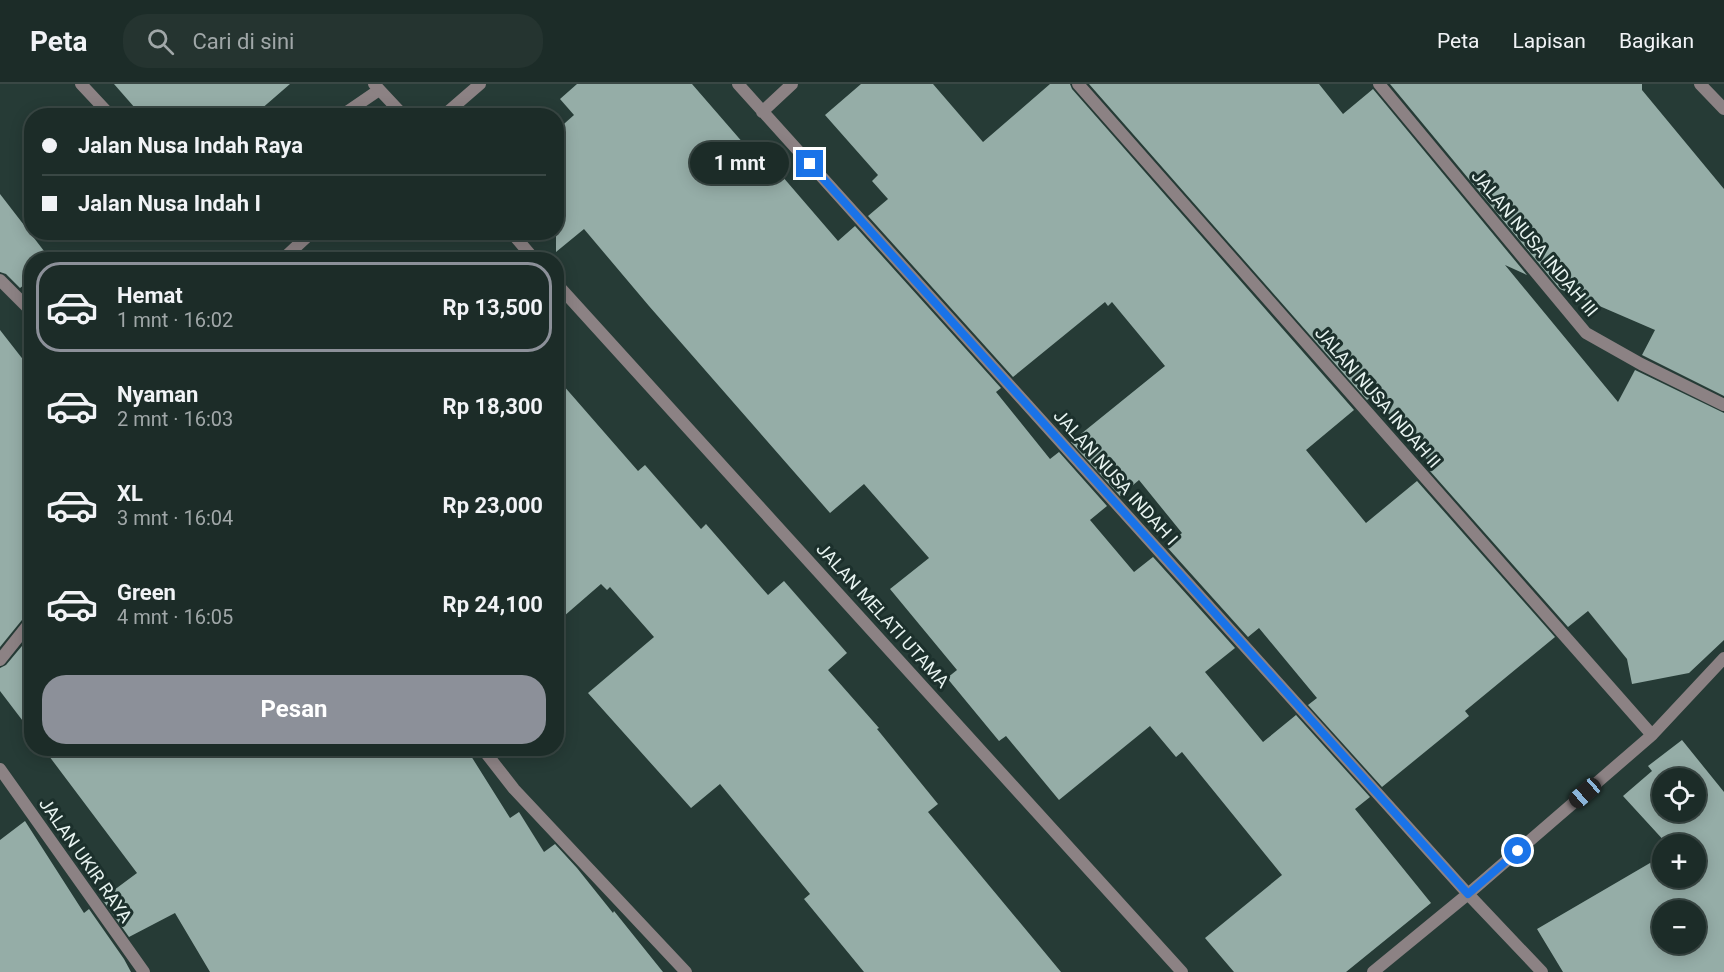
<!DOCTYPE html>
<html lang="id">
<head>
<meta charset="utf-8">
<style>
	:root { --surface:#1c2c28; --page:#253430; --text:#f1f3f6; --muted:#a0a7a8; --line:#3a4845; --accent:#8c9099 }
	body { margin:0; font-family:Roboto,sans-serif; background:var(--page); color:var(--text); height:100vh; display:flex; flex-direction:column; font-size:22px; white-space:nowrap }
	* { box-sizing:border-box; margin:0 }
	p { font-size:20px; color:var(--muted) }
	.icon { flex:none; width:33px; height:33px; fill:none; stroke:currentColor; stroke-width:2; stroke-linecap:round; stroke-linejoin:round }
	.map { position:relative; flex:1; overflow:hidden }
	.side { position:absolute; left:24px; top:168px; width:540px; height:504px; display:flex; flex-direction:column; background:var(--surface); border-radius:24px; box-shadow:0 3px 15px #0003,0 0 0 2px var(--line) }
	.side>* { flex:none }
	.banner { position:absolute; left:24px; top:24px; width:540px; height:132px; border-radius:24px; box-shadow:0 3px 15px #0003,0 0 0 2px var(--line); display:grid; align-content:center; height:132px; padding:0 18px; background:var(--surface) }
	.fabs { position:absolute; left:1652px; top:684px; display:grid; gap:12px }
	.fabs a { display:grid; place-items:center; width:54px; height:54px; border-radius:50%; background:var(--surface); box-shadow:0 3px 15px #0003,0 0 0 2px var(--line); font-size:30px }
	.end { position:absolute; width:27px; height:27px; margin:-14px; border:8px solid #1a73e8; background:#fff; box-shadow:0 0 0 3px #fff }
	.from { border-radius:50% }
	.bubble { position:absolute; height:42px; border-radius:21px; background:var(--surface); box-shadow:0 3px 15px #0003,0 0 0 2px var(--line); font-size:20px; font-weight:700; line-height:42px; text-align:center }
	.car { position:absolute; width:18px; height:36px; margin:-18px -9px; border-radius:8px; box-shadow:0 0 4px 2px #0007; background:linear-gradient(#222 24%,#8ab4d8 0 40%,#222 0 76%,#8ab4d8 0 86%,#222 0) }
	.banner b { display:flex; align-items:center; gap:21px; height:57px; font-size:22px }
	.banner b+b { border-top:2px solid var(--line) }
	.banner i { width:15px; height:15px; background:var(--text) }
	ul { padding:10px 0 0; list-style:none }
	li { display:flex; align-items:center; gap:18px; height:90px; margin:0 12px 9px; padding:0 6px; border:3px solid transparent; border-radius:24px }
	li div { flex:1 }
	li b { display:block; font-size:22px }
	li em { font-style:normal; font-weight:700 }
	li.current { border-color:var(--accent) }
	li>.icon { width:54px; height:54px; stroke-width:1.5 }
	.cta { display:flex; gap:12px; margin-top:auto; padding:12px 18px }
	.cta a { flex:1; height:69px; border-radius:24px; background:var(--accent); color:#fff; font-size:24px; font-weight:700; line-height:69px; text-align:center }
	header { display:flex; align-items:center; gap:36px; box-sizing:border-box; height:84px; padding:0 30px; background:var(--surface); border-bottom:2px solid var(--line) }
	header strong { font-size:28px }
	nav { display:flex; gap:33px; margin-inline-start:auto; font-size:21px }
	.search { width:420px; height:54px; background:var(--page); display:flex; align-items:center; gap:15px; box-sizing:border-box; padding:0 21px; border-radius:24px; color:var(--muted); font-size:22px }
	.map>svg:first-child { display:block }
	.building { fill:#95ada7; fill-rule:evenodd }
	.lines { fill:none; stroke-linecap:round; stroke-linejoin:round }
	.lane { stroke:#8c8284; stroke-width:12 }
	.street { stroke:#8c8284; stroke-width:12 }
	.route { stroke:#1a73e8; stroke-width:8 }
	.labels { text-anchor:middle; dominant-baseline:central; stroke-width:6; stroke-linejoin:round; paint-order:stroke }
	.street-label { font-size:18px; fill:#e8f4f1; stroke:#1c302c }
</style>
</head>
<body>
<header>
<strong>Peta</strong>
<div class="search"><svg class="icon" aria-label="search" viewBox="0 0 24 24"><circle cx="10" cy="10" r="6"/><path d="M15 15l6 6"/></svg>Cari di sini</div>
<nav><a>Peta</a><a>Lapisan</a><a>Bagikan</a></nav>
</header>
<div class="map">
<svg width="1724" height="888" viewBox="0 0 1724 888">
	<rect width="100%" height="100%" fill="#263b36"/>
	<!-- building -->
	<path class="building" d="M114,0H290L253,32H142Z
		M577,0H692L770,90L776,85L838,157L855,142L1001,304L996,308L1050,375L1059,368L1107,422L1090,436L1134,488L1153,473L1235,564L1205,588L1263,658L1296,631L1370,713L1355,725L1431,819L1346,888H1234L1205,854L1282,791L1182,668L1176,673L1150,642L1059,716L1006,652L999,657L947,594L957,586L890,505L929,474L864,400L830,429L649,222L584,145L556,168V47L574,31L560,15Z
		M861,0H933L983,58L1050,0H1070L1072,5L1354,326L1306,366L1366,439L1417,397L1555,553L1465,627L1469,632L1382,703L1308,621L1317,614L1259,544L1248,553L1166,462L1182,449L1139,396L1120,412L1071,358L1165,282L1112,218L1108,222L1105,218L1013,293L868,132L888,115L872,97L878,91L825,31Z
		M1089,0H1319L1343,30L1373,5L1527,191L1505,181L1618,318L1635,286L1724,329V556L1689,589L1632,600L1627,575L1588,527L1568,543L1430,387L1434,384L1373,311L1367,316Z
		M1390,0H1642V6L1724,105V312L1642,271L1655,246L1560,205Z
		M0,110L51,176H32V195L20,204L6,190L0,188Z
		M0,246L32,287V528L26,531L0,563Z
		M556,293L638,387L645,381L701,445L706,440L768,511L784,497L847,569L828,586L879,644L877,645L938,720L928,728L1061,888H864L804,815L810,810L720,700L691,724L588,609L654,553L610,503L607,506L601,500L556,539Z
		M32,550V649L0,607V584L6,581Z
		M1682,656L1724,708V888H1563L1537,845L1662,772V794H1695V760H1667L1623,712L1652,687L1648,682ZM1662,694H1695V728H1662ZM1662,826H1695V860H1662Z
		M43,664H466L510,734L519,728L544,768L555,760L577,784L613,829L614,827L663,888H210L175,829L129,853L102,815L137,789Z
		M25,737L84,829L89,825L124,875L131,888H0V756Z"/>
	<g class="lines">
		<!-- lane -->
		<path class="lane" d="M81,0L111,32
			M341,32L379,6"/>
		<!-- street -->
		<path class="street" d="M374,0L404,32
			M738,0L1468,810L1542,888
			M1078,0L1652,651
			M1379,0L1586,249L1641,280L1724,321
			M1700,0L1724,25
			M762,28L792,0
			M443,32L480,0
			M511,148L535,176
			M282,176L312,148
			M0,196L32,228
			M556,199L1182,888
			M0,576L32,536
			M482,664L514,705L686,888
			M0,685L144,888
			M1373,888L1468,810L1652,651L1724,574"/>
	</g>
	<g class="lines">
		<!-- route -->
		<path class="route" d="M810,80L1468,810L1518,767"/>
	</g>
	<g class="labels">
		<!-- street labels -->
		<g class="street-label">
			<text transform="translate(1535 159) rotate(50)">JALAN NUSA INDAH III</text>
			<text transform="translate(1378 313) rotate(49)">JALAN NUSA INDAH II</text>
			<text transform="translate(1116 393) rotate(48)">JALAN NUSA INDAH I</text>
			<text transform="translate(883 531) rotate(48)">JALAN MELATI UTAMA</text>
			<text transform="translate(86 776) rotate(55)">JALAN UKIR RAYA</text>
		</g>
	</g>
</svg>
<div class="fabs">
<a><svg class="icon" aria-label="locate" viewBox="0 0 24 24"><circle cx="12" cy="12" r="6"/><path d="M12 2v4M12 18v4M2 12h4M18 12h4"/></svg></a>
<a>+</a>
<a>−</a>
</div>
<i class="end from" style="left:1518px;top:767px"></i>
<i class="end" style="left:810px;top:80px"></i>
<div class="bubble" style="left:690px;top:58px;width:99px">1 mnt</div>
<i class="car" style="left:1585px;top:709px;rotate:229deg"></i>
<div class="banner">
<b><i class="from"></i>Jalan Nusa Indah Raya</b>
<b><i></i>Jalan Nusa Indah I</b>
</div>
<section class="side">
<ul>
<li class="current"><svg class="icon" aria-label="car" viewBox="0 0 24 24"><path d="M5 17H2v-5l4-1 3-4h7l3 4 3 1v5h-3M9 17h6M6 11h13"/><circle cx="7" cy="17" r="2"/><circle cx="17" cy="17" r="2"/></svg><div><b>Hemat</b><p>1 mnt · 16:02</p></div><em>Rp 13,500</em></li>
<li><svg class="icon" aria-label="car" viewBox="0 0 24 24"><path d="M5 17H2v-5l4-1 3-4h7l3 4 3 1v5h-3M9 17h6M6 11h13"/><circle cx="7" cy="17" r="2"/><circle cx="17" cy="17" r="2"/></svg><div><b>Nyaman</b><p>2 mnt · 16:03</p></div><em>Rp 18,300</em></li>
<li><svg class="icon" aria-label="car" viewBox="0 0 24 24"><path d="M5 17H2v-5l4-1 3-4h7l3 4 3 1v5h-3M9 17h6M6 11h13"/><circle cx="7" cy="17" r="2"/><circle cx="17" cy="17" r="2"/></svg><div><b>XL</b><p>3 mnt · 16:04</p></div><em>Rp 23,000</em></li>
<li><svg class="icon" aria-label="car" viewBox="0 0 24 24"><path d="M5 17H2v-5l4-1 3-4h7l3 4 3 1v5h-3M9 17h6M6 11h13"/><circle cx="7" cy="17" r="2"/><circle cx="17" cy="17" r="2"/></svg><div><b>Green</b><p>4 mnt · 16:05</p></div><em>Rp 24,100</em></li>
</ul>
<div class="cta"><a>Pesan</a></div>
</section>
</div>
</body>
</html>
